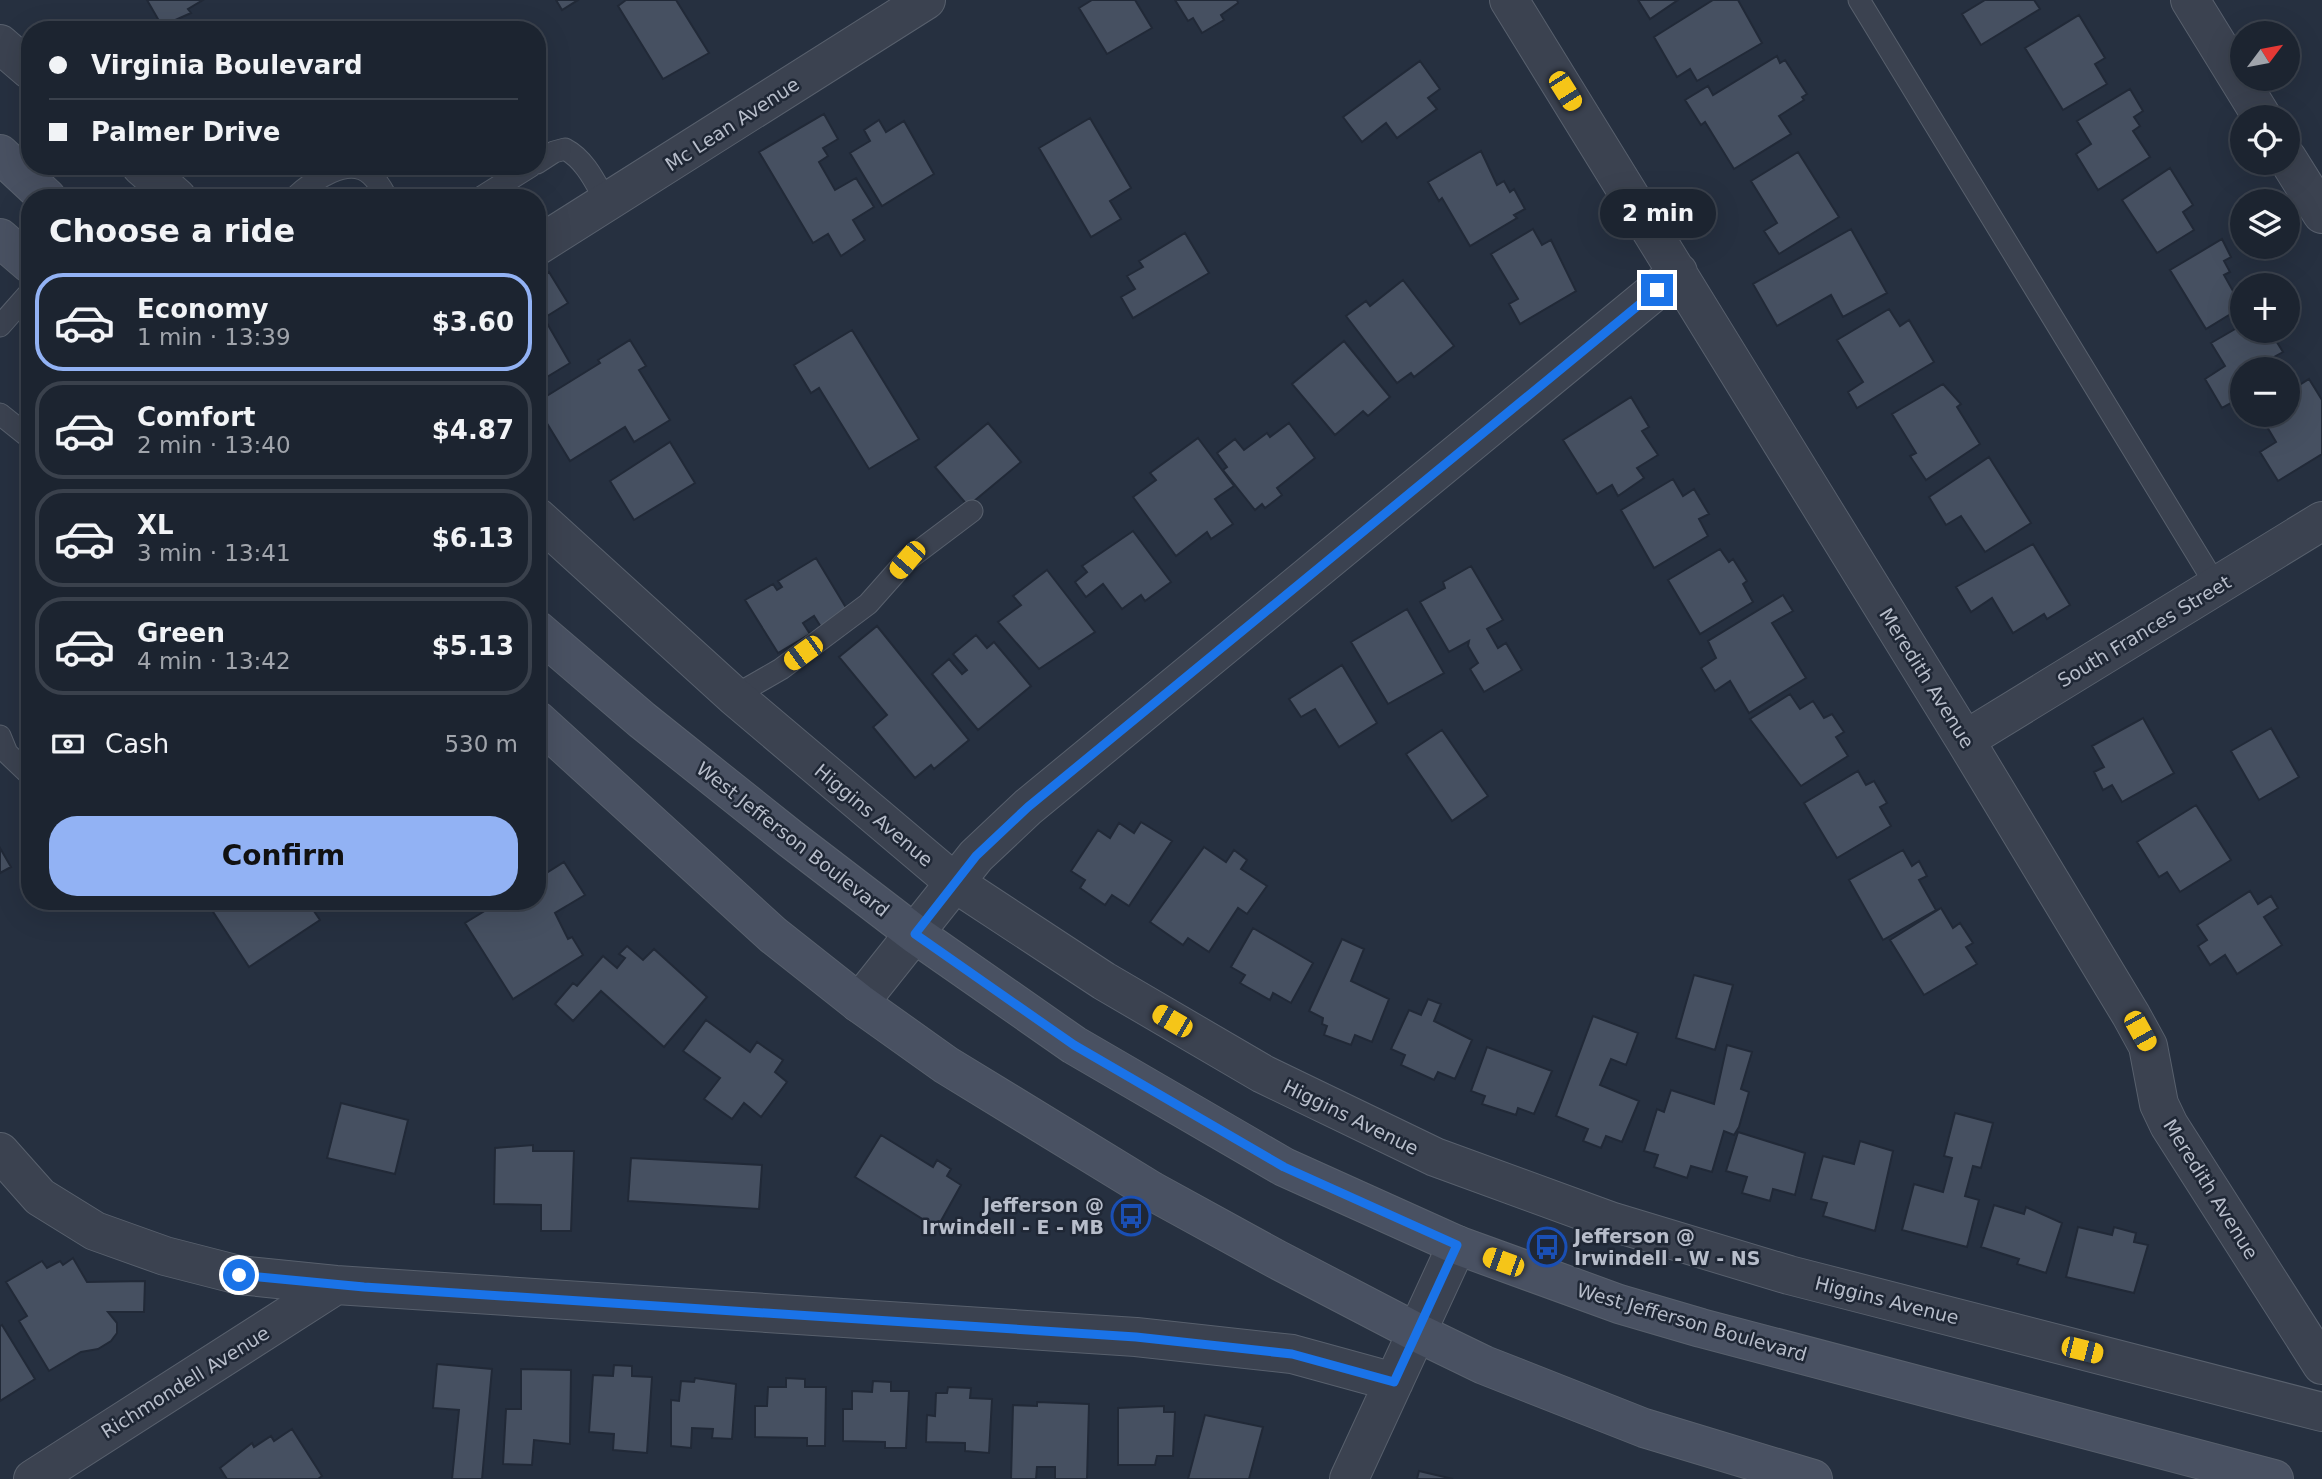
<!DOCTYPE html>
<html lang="en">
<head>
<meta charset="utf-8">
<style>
	:root { --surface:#1c2430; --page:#252c38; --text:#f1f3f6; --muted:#a0a4ab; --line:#3a414c; --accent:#92b2f4 }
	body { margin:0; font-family:"DejaVu Sans",sans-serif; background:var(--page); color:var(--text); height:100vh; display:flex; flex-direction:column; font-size:26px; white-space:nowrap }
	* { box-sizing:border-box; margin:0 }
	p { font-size:23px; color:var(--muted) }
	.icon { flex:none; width:38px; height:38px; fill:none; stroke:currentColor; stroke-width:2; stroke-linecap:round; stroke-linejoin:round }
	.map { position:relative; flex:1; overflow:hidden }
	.sheet { position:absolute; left:21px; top:189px; width:525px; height:721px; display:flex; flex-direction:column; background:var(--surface); border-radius:28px; box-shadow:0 7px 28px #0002,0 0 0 2px var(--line) }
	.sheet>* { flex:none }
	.guide { position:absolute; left:21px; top:21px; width:525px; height:154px; border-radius:28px; box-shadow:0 7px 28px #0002,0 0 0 2px var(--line); display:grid; align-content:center; height:154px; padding:0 28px; background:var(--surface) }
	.needle { width:46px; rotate:58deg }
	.tools { position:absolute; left:2230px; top:21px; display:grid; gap:14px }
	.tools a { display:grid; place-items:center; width:70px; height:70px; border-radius:50%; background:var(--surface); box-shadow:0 7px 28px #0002,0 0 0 2px var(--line); font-size:35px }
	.end { position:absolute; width:32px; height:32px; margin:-16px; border:9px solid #1a73e8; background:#fff; box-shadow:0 0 0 4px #fff }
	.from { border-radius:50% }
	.bubble { position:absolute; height:49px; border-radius:24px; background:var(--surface); box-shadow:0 7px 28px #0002,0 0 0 2px var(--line); font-size:23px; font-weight:700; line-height:49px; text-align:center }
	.car { position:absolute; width:21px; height:42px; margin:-21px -10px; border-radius:9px; box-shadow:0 0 5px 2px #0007; background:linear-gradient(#f5c518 24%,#345 0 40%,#f5c518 0 76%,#345 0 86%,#f5c518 0) }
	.guide b { display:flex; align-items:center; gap:24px; height:66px; font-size:26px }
	.guide b+b { border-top:2px solid var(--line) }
	.guide i { width:18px; height:18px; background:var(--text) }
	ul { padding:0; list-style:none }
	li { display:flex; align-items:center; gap:21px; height:98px; margin:0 14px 10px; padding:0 14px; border:4px solid var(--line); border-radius:28px }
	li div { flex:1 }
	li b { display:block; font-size:26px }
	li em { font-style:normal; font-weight:700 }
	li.active { border-color:var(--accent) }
	li>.icon { width:63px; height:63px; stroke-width:1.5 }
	h2 { padding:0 28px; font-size:32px; line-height:84px }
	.pay { display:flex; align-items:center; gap:18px; height:77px; padding:0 28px; font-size:26px }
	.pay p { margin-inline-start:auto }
	.action { display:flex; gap:14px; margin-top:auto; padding:14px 28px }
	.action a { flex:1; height:80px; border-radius:28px; background:var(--accent); color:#111; font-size:28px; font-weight:700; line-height:80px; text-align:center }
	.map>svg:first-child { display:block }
	.building { fill:#465061; stroke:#212937; stroke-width:2 }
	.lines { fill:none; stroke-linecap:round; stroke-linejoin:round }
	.service-casing { stroke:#58606d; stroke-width:23 }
	.minor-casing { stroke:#58606d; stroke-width:40 }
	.secondary-casing { stroke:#58606d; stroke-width:40 }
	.service { stroke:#3b4250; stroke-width:21 }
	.minor { stroke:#3b4250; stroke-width:38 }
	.secondary { stroke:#495162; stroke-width:38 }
	.route { stroke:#1a73e8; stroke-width:9 }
	.labels { text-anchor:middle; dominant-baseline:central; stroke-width:5; stroke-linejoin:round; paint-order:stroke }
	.street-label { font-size:19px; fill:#b7bdca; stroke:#1f2735 }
	.poi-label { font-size:19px; font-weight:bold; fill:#b7bdca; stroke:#1f2735; text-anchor:end }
</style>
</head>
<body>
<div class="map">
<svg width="2322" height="1479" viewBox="0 0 2322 1479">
	<rect width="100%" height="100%" fill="#263040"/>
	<!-- building -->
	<path class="building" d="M147,0H203L188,9L191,13L162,26Z
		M556,0H578L562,10Z
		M626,0H676L709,53L663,79L618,6Z
		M1092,0H1135L1152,28L1107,54L1079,8Z
		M1175,0H1237L1238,3L1221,15L1224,20L1202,33L1193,18L1188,21Z
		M1638,0H1678L1650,19Z
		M1738,0L1762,43L1697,81L1690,69L1677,77L1654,37L1713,0Z
		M1985,0H2034L2040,9L1981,45L1962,14Z
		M2079,15L2105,58L2095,64L2107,84L2063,110L2025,48Z
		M1777,56L1780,63L1785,60L1807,94L1802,97L1804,100L1779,116L1791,134L1734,169L1705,122L1701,125L1685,100L1708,86L1713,95Z
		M1420,61L1440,89L1428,98L1437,109L1397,138L1386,123L1362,142L1343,117Z
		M2130,89L2143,111L2134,117L2140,126L2133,131L2150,157L2098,190L2076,154L2091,144L2077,121Z
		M824,114L838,139L823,148L828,156L819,162L835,190L856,178L874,207L853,220L865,240L841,256L828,234L813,243L759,152Z
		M1090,118L1131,188L1110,201L1121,219L1091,237L1039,148Z
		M879,120L886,132L904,121L934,174L882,206L850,153L870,141L864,130Z
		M1481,151L1497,185L1504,181L1510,192L1514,189L1525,209L1514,215L1517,218L1470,246L1442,198L1439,201L1428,182Z
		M1798,152L1839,217L1779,254L1764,231L1777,223L1751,181Z
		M2170,168L2193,205L2183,212L2194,230L2157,253L2122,200Z
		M1533,229L1542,245L1551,240L1576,291L1520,324L1509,304L1518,299L1491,254Z
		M1851,229L1887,293L1843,317L1831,295L1777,326L1753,284Z
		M1185,233L1209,273L1133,318L1121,297L1135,289L1127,276L1143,267L1139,261Z
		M2222,239L2231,257L2224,261L2230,272L2224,275L2242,307L2206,329L2170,270Z
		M549,272L568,303L544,318L570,363L537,383V279Z
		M1403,280L1454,346L1414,377L1411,373L1397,383L1346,316L1366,301L1370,306Z
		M1889,309L1900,326L1909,320L1934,362L1857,408L1848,392L1863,382L1837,340Z
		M2242,325V331H2270L2283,352L2274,357L2282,369H2242V397L2222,408L2205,379L2225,366L2211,343Z
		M852,330L919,439L869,469L819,388L811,393L794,365Z
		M630,340L646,366L639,370L670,420L634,442L625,427L570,461L537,407V402L600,363L598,360Z
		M1344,341L1390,397L1368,416L1363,411L1335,435L1292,384Z
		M2309,379L2322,400V454L2278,481L2260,452L2276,442L2260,415H2287V393Z
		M1943,384L1961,404L1957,407L1980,444L1926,480L1910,456L1916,453L1892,414Z
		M1631,397L1649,427L1642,431L1658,455L1637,468L1644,478L1618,496L1612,485L1597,494L1563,440Z
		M988,423L1021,462L968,506L935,467Z
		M1289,423L1315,458L1277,488L1282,495L1265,508L1262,504L1255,510L1223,470L1227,467L1217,453L1235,439L1244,450L1267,433L1270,437Z
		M1198,438L1234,486L1215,499L1233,524L1211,539L1207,532L1176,556L1133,497L1156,480L1150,473Z
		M670,442L695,483L634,520L610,481Z
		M1989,457L2031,523L1985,552L1961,516L1946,525L1929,497Z
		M1673,479L1683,496L1694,489L1709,514L1699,519L1708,536L1654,568L1621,510Z
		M1133,531L1171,582L1145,601L1141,595L1122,609L1103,584L1086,597L1075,582L1087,572L1082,566Z
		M2033,544L2070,605L2047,619L2044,614L2013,633L1992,598L1971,612L1956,587Z
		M1720,549L1729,562L1733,559L1747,581L1743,584L1753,602L1700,634L1668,580Z
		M816,558L848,611L821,627L814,616L803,623L810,634L778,653L745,600L773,584L777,590L782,587L778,581Z
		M1471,566L1503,620L1487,629L1498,648L1506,643L1522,670L1484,692L1470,669L1478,663L1468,646L1469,641L1449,652L1420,602L1445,588L1443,582Z
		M1047,570L1095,632L1039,669L998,622L1021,605L1013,596Z
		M1783,595L1793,611L1772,623L1806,678L1749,713L1730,681L1715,691L1701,668L1716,658L1708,641Z
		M1407,609L1444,673L1388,704L1351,642Z
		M877,626L969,740L934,769L931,765L915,778L873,727L887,715L839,657Z
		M976,635L987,648L994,642L1031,686L978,730L932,674L949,659L962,674L967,670L953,654Z
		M1342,665L1377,723L1339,747L1315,709L1301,717L1289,699Z
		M1790,694L1800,709L1813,701L1824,718L1832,714L1844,732L1836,737L1848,756L1801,786L1750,719Z
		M2143,718L2174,773L2122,802L2112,785L2103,790L2094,772L2104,767L2092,746Z
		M2271,728L2299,777L2259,800L2231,751Z
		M1442,730L1488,796L1452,821L1406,754Z
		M1858,771L1866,785L1874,781L1887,803L1880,807L1891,826L1837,858L1804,803Z
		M2196,805L2231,860L2180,892L2167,872L2159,877L2137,842Z
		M1141,822L1172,841L1129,906L1112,895L1105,905L1080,888L1085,880L1071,871L1098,830L1110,838L1119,823L1134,833Z
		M1204,847L1226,862L1234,850L1247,860L1241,869L1267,886L1247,914L1238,908L1209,952L1188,938L1183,945L1150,922Z
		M0,848L11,867L0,873Z
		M1903,850L1912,866L1919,861L1927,876L1919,880L1936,910L1883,940L1849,880Z
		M564,862L585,895L555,913L568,939L572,937L583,955L513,999L465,923L501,901H537V879Z
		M2250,891L2258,904L2271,896L2278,908L2264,917L2282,945L2237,974L2225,955L2210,965L2198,946L2207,940L2197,925Z
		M206,901H307L320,920L249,967Z
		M1941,908L1953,928L1960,923L1973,943L1966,947L1977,964L1924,995L1890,940Z
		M1253,928L1313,963L1291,1003L1273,993L1270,1000L1240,983L1245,975L1231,967Z
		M1342,939L1364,949L1351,981L1389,999L1372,1042L1355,1035L1351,1045L1324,1035L1327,1026L1322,1024L1323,1018L1309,1011Z
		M627,946L643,960L654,949L707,997L664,1047L601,991L573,1021L555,1004L573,983L577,986L603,956L617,968L625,958L619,954Z
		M1694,975L1733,985L1715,1050L1676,1038Z
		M1428,999L1441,1004L1434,1021L1472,1040L1455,1079L1438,1072L1434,1080L1401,1065L1405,1055L1391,1049L1409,1010L1421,1015Z
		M1593,1016L1638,1033L1626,1065L1611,1059L1600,1085L1639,1101L1622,1142L1606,1136L1601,1148L1583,1141L1588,1129L1556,1116Z
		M706,1020L750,1052L757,1042L783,1060L775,1072L787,1082L761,1117L744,1103L732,1119L704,1099L720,1078L683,1051Z
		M1727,1045L1752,1052L1741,1089L1749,1092L1739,1127L1734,1135L1724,1131L1712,1172L1691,1166L1687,1178L1654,1167L1658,1155L1644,1151L1657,1109L1664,1112L1671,1090L1714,1104Z
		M1487,1047L1552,1071L1534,1114L1518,1108L1516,1115L1482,1104L1485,1096L1471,1091Z
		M341,1103L408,1120L395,1174L327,1158Z
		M1955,1113L1993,1123L1981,1168L1973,1166L1965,1196L1979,1200L1967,1247L1902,1230L1914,1184L1943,1192L1952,1158L1944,1156Z
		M1738,1132L1805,1153L1795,1195L1773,1189L1770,1201L1742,1193L1747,1177L1726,1171Z
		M881,1135L933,1167L937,1160L951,1169L947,1176L961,1185L937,1228L855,1177Z
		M1860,1141L1893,1151L1875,1231L1823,1216L1827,1203L1811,1199L1823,1156L1854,1164Z
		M533,1145V1151H574L571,1231H541V1205L494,1204L495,1148Z
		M631,1158L762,1165L759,1209L628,1201Z
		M1994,1205L2024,1214L2026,1207L2062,1223L2046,1273L2017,1264L2019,1259L1981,1247Z
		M2078,1227L2112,1235L2114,1227L2136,1233L2134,1242L2148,1245L2134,1293L2066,1277Z
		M73,1258L87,1282L145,1281L144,1312H108L117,1323V1333L111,1341L98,1349L81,1352L49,1371L19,1321L27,1316L6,1282L42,1261L47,1268L60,1261L63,1265Z
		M2,1325L35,1379L0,1401V1326Z
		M437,1364L492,1369L482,1479H452L459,1410L433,1408Z
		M614,1365L632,1366V1376L652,1377L647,1453L613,1450L614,1434L589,1432L593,1375L613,1376Z
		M521,1369L571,1370L570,1444L534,1440L532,1465L503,1464L506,1409H521Z
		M695,1378L736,1384L732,1439L712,1438L713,1429L692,1428L691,1448L671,1446V1400L679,1401L681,1381L694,1382Z
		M786,1378L805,1379V1387H826L825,1446H807V1438L755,1437V1406H767L768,1387H786Z
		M873,1381L891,1382V1391H909L906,1448H885V1442L843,1441V1409H852V1391L872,1392Z
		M948,1387L971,1388L970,1398L992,1399L989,1453L965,1451V1443L926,1442L927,1415L935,1416L936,1393H947Z
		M1037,1402L1089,1404L1087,1479H1055V1467H1037L1036,1479H1011L1013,1405L1037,1406Z
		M1164,1406V1412H1175L1173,1456H1157L1155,1465H1118V1408Z
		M1205,1415L1263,1427L1249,1479H1188Z
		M292,1429L322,1476L318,1479H227L220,1468L252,1443L254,1447L271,1436L274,1441Z
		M1419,1471L1453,1479H1417Z"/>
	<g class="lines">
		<defs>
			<path id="service" d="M1859,0L2217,587
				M537,163L554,152L565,149C586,160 596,184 607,203
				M294,198C312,181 349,154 371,175C378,181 383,191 387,198
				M480,198L531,166
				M0,326L30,292
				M0,414L30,438
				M734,696L781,669L868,604L907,560L972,511
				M0,736L7,753L30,775"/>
			<path id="minor" d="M1509,0L1965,740L2131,1015L2148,1046L2159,1104L2169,1125L2322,1365
				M2190,0L2262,117
				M0,44L30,70
				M2287,158L2322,214
				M141,166L177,198
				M537,246L926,0
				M537,517L734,696L955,883L1104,981L1263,1074L1435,1157L1613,1222L1789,1275L2322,1412
				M1965,740L2322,521
				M859,1003L976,856L1028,807L1678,272
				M0,1152L40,1197L95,1231L165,1256L239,1275L336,1285L1136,1337L1292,1354L1394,1382
				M33,1479L336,1285
				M1349,1479L1457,1245"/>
			<path id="secondary" d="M0,154L47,198
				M0,238L30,264
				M537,630L642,720L791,839L915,934L1074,1045L1284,1167L1457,1245L1619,1304L1701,1328L2274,1479
				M537,720L773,935L859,1003L946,1065L1152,1191L1276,1259L1418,1333L1484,1365L1644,1428L1813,1479"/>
		</defs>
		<!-- service casing -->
		<use href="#service" class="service-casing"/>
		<!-- minor casing -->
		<use href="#minor" class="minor-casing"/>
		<!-- secondary casing -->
		<use href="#secondary" class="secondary-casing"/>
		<!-- service -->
		<use href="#service" class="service"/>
		<!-- minor -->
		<use href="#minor" class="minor"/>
		<!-- secondary -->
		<use href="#secondary" class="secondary"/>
	</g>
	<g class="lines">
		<!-- route -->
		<path class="route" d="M239,1275L364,1287L1136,1337L1292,1354L1394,1382L1457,1245L1284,1167L1074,1045L915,934L976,856L1028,807L1657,290"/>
	</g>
	<!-- icons -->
	<defs>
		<symbol id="bus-ring" viewBox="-11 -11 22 22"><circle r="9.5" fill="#1f2735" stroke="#1a4fb4" stroke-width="1.5"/><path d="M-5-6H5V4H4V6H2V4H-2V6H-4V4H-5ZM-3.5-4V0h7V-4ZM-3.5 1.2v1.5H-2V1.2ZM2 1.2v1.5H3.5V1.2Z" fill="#1a4fb4"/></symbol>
	</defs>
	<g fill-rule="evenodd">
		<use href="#bus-ring" x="1109" y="1194" width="44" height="44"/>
		<use href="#bus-ring" x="1525" y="1225" width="44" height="44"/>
	</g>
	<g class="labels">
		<!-- street labels -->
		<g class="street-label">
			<text transform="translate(732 124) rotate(-33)">Mc Lean Avenue</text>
			<text transform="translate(2144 631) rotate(-31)">South Frances Street</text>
			<text transform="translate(1927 678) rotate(58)">Meredith Avenue</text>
			<text transform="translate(874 815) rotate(40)">Higgins Avenue</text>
			<text transform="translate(793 839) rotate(38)">West Jefferson Boulevard</text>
			<text transform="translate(1351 1117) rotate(26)">Higgins Avenue</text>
			<text transform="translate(2211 1189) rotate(58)">Meredith Avenue</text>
			<text transform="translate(1887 1300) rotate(14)">Higgins Avenue</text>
			<text transform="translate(1692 1322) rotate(16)">West Jefferson Boulevard</text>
			<text transform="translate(185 1382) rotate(-32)">Richmondell Avenue</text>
		</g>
		<!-- poi labels -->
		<g class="poi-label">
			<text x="1104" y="1205">Jefferson @<tspan x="1104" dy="22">Irwindell - E - MB</tspan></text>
			<text x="1574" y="1236" text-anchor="start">Jefferson @<tspan x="1574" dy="22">Irwindell - W - NS</tspan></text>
		</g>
	</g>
</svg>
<div class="tools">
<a><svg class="needle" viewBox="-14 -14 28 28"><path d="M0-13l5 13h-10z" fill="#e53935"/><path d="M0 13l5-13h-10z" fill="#a0a4ab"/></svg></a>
<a><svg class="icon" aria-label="locate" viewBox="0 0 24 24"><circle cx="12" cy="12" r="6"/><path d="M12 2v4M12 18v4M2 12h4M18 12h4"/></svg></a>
<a><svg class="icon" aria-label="layers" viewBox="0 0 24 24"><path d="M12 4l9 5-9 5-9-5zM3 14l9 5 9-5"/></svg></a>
<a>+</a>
<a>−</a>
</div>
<i class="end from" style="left:239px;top:1275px"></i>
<i class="end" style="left:1657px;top:290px"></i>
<div class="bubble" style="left:1600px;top:189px;width:116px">2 min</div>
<i class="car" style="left:1565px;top:91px;rotate:148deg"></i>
<i class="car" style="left:907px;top:560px;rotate:221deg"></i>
<i class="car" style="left:803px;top:653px;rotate:234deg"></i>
<i class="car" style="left:1172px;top:1021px;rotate:300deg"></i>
<i class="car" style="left:2140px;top:1031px;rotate:151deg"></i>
<i class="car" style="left:1503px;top:1262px;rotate:290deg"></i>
<i class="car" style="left:2082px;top:1350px;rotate:104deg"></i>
<div class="guide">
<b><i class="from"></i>Virginia Boulevard</b>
<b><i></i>Palmer Drive</b>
</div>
<section class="sheet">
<h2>Choose a ride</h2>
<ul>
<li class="active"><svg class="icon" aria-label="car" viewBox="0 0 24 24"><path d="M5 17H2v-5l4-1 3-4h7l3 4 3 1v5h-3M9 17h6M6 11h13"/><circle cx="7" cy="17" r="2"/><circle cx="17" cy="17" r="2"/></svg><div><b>Economy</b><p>1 min · 13:39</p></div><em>$3.60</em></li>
<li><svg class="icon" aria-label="car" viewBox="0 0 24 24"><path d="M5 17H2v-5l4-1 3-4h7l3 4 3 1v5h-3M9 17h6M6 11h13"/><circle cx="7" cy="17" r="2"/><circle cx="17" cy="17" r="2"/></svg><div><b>Comfort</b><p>2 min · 13:40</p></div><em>$4.87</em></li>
<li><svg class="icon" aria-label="car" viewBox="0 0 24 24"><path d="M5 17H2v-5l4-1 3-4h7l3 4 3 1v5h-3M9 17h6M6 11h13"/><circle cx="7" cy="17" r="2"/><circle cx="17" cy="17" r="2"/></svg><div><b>XL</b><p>3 min · 13:41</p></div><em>$6.13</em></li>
<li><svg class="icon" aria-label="car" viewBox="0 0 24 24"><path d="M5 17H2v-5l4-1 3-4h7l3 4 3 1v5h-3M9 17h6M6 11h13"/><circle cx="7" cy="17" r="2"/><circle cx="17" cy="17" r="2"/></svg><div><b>Green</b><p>4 min · 13:42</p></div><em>$5.13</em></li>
</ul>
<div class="pay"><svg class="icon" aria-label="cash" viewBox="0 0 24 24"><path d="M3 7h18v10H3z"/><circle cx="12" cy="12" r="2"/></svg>Cash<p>530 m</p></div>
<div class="action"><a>Confirm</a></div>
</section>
</div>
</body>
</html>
